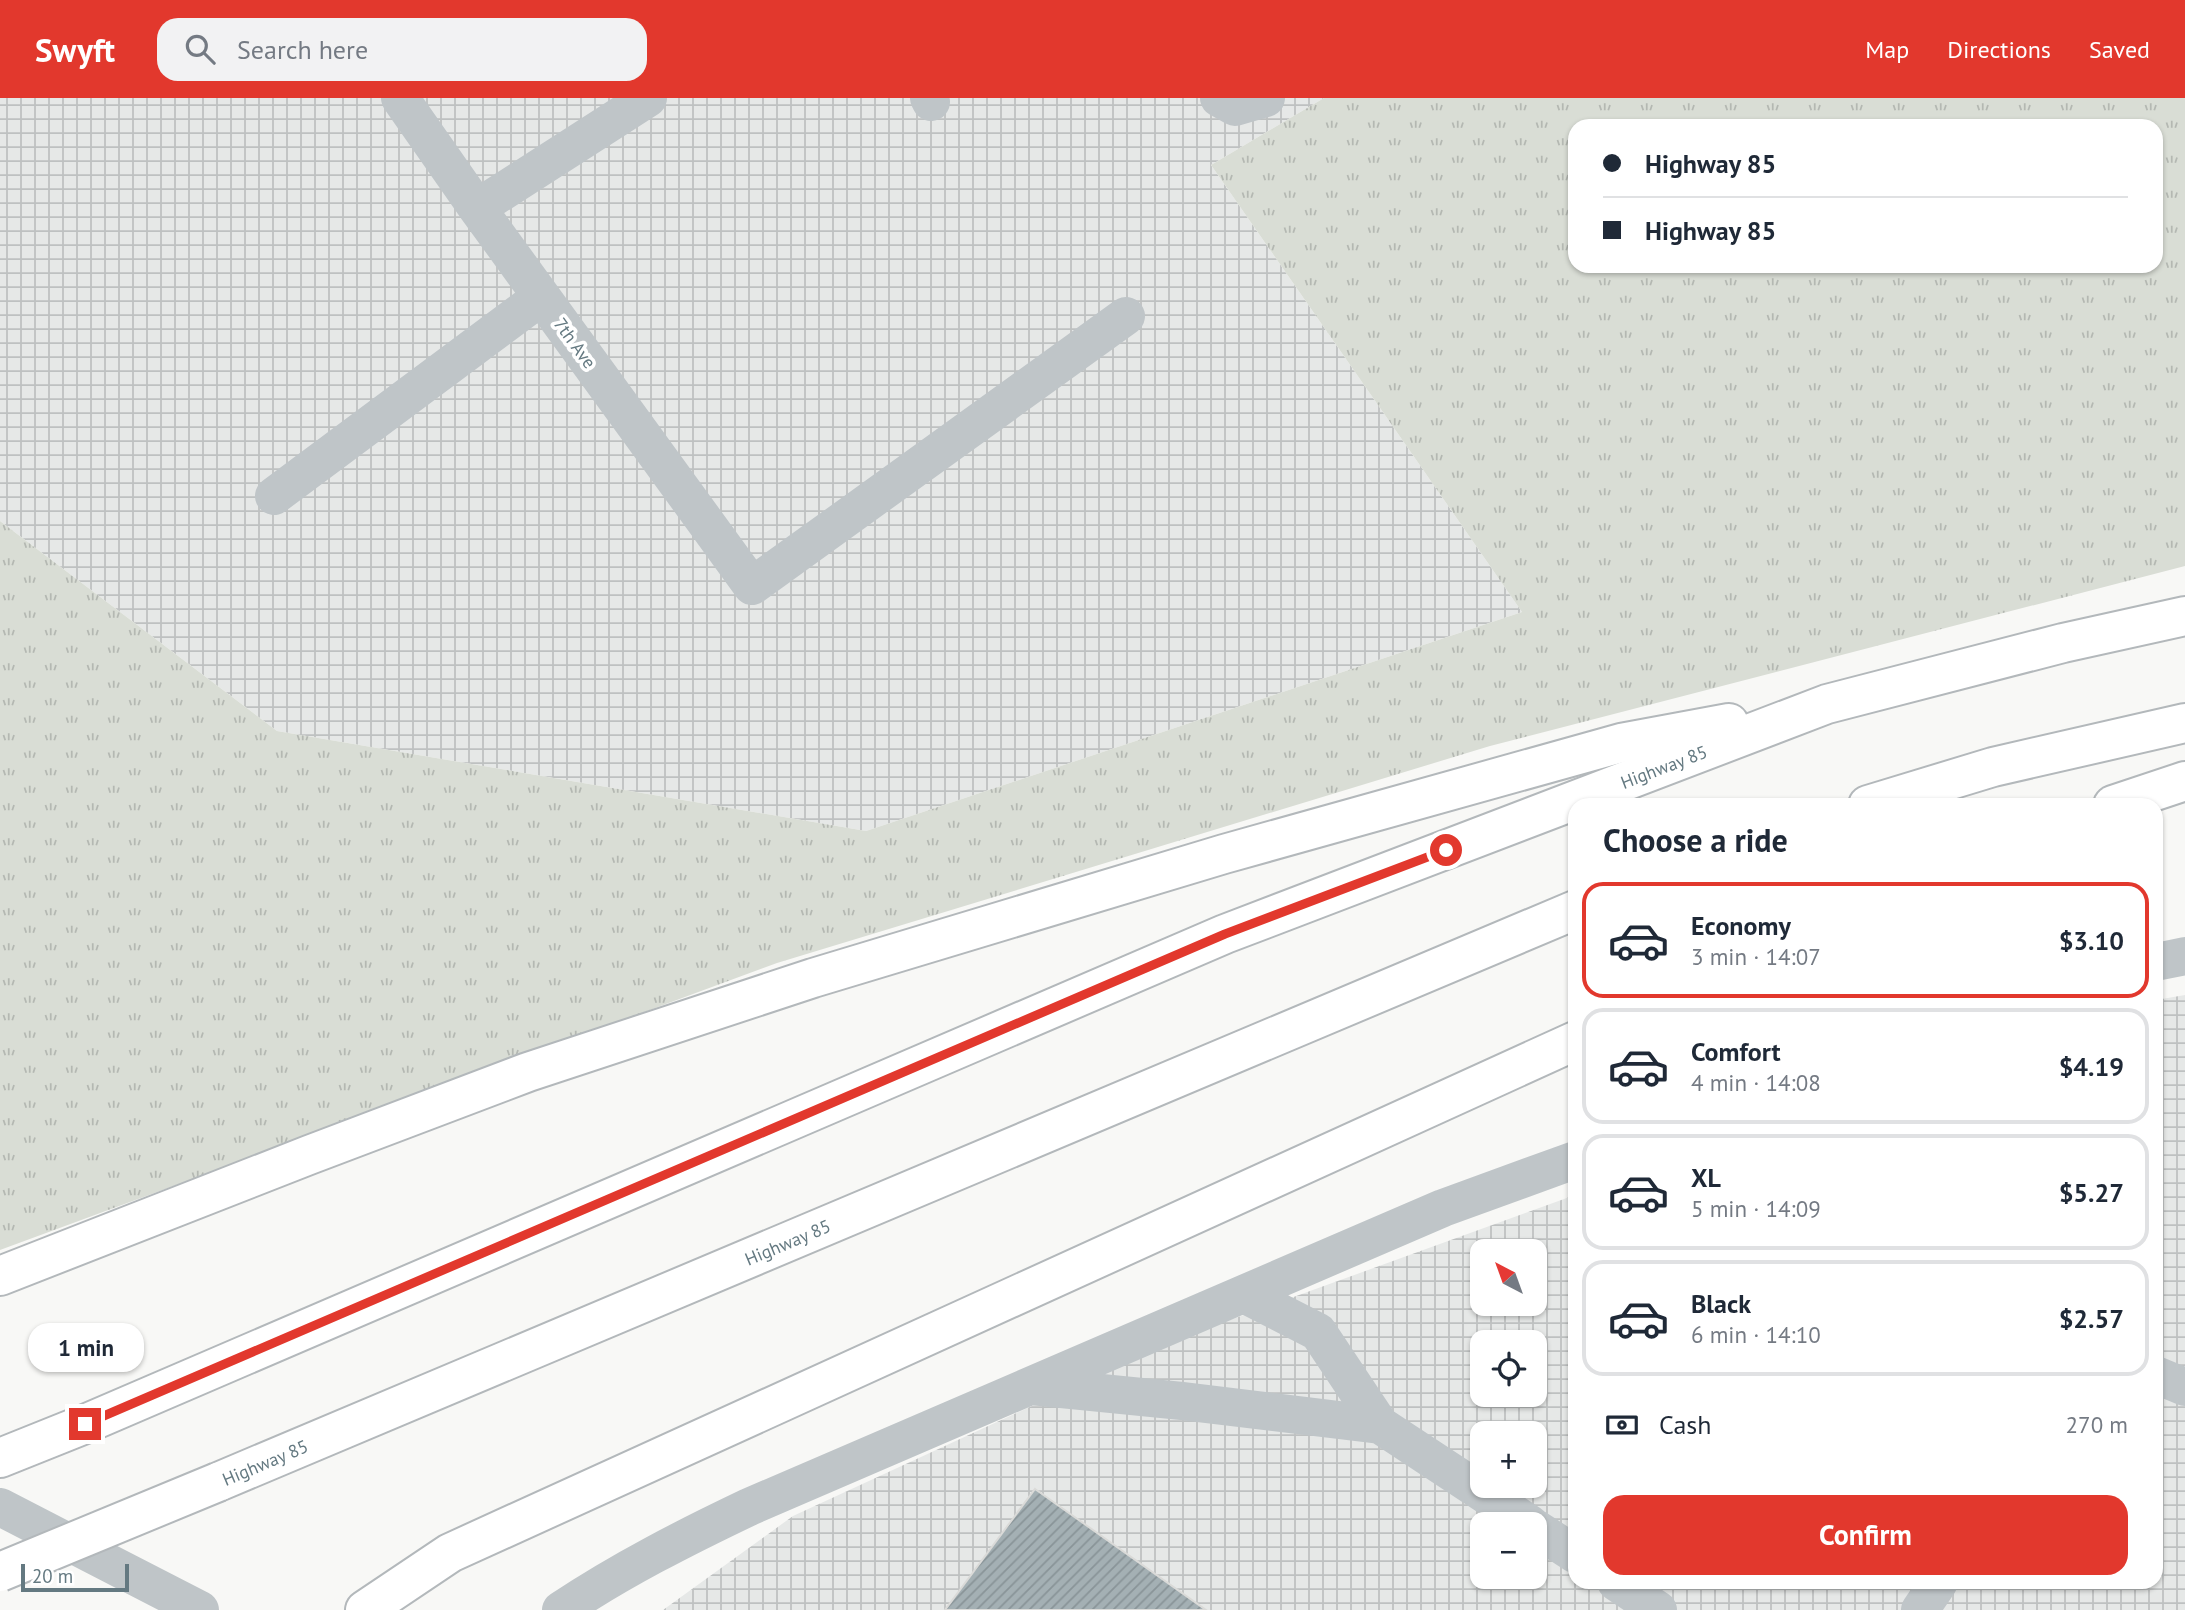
<!DOCTYPE html>
<html lang="en">
<head>
<meta charset="utf-8">
<style>
	:root { --surface:#fff; --page:#f2f2f3; --text:#1f2937; --muted:#747a83; --line:#e0e1e3; --accent:#e2382d }
	body { margin:0; font-family:"PT Sans",sans-serif; background:var(--page); color:var(--text); height:100vh; display:flex; flex-direction:column; font-size:26px; white-space:nowrap }
	* { box-sizing:border-box; margin:0 }
	p { font-size:23px; color:var(--muted) }
	.icon { flex:none; width:38px; height:38px; fill:none; stroke:currentColor; stroke-width:2; stroke-linecap:round; stroke-linejoin:round }
	.map { position:relative; flex:1; overflow:hidden }
	.side { position:absolute; left:1568px; top:700px; width:595px; height:791px; display:flex; flex-direction:column; background:var(--surface); border-radius:21px; box-shadow:0 2px 5px #0004 }
	.side>* { flex:none }
	.guide { position:absolute; left:1568px; top:21px; width:595px; height:154px; border-radius:21px; box-shadow:0 2px 5px #0004; display:grid; align-content:center; height:154px; padding:0 35px; background:var(--surface) }
	.needle { width:46px; rotate:319deg }
	.controls { position:absolute; left:1470px; top:1141px; display:grid; gap:14px }
	.controls a { display:grid; place-items:center; width:77px; height:77px; border-radius:14px; background:var(--surface); box-shadow:0 2px 5px #0004; font-size:35px }
	.scale { position:absolute; left:21px; bottom:18px; width:108px; box-sizing:border-box; padding-left:7px; border:4px solid #647981; border-top:0; font-size:19px; line-height:24px; white-space:nowrap; color:#647981; -webkit-text-stroke:5px #fff; paint-order:stroke }
	.end { position:absolute; width:32px; height:32px; margin:-16px; border:9px solid #e2382d; background:#fff; box-shadow:0 0 0 4px #fff }
	.from { border-radius:50% }
	.bubble { position:absolute; height:49px; border-radius:21px; background:var(--surface); box-shadow:0 2px 5px #0004; font-size:23px; font-weight:600; line-height:49px; text-align:center }
	.guide b { display:flex; align-items:center; gap:24px; height:66px; font-size:26px }
	.guide b+b { border-top:2px solid var(--line) }
	.guide i { width:18px; height:18px; background:var(--text) }
	ul { padding:0; list-style:none }
	li { display:flex; align-items:center; gap:21px; height:116px; margin:0 14px 10px; padding:0 21px; border:4px solid var(--line); border-radius:21px }
	li div { flex:1 }
	li b { display:block; font-size:26px }
	li em { font-style:normal; font-weight:600 }
	li.on { border-color:var(--accent) }
	li>.icon { width:63px; height:63px; stroke-width:1.5 }
	h2 { padding:0 35px; font-size:32px; line-height:84px }
	.pay { display:flex; align-items:center; gap:18px; height:77px; padding:0 35px; font-size:26px }
	.pay p { margin-inline-start:auto }
	.button { display:flex; gap:14px; margin-top:auto; padding:14px 35px }
	.button a { flex:1; height:80px; border-radius:21px; background:var(--accent); color:#fff; font-size:28px; font-weight:600; line-height:80px; text-align:center }
	header { display:flex; align-items:center; gap:42px; box-sizing:border-box; height:98px; padding:0 35px; background:var(--accent); color:#fff }
	header strong { font-size:33px }
	nav { display:flex; gap:38px; margin-inline-start:auto; font-size:24px }
	.search { width:490px; height:63px; background:var(--page); display:flex; align-items:center; gap:18px; box-sizing:border-box; padding:0 24px; border-radius:21px; color:var(--muted); font-size:26px }
	.map>svg:first-child { display:block }
	.industrial { fill:url(#industrial-grid); fill-rule:evenodd }
	.grass { fill:url(#grass-tufts); fill-rule:evenodd }
	.building { fill:url(#building-hatch); stroke:#dadad8; stroke-width:2 }
	.lines { fill:none; stroke-linecap:round; stroke-linejoin:round }
	.highway-casing { stroke:#b3b8bb; stroke-width:42 }
	.minor { stroke:#bfc5c8; stroke-width:38 }
	.highway { stroke:#fff; stroke-width:38 }
	.highway-bridge-casing { stroke:#b3b8bb; stroke-width:42; stroke-linecap:butt }
	.highway-bridge { stroke:#fff; stroke-width:38 }
	.route { stroke:#e2382d; stroke-width:9 }
	.labels { text-anchor:middle; dominant-baseline:central; stroke-width:7; stroke-linejoin:round; paint-order:stroke }
	.street-label { font-size:18px; fill:#647981; stroke:#fff }
</style>
</head>
<body>
<header>
<strong>Swyft</strong>
<div class="search"><svg class="icon" aria-label="search" viewBox="0 0 24 24"><circle cx="10" cy="10" r="6"/><path d="M15 15l6 6"/></svg>Search here</div>
<nav><a>Map</a><a>Directions</a><a>Saved</a></nav>
</header>
<div class="map">
<svg width="2185" height="1512" viewBox="0 0 2185 1512">
	<defs>
		<pattern id="industrial-grid" width="8" height="8" patternUnits="userSpaceOnUse" patternTransform="scale(1.75)"><rect width="8" height="8" fill="#e6e8e7"/><path d="M0 4h8M4 0v8" fill="none" stroke="#bec1c1"/></pattern>
		<pattern id="grass-tufts" width="24" height="20" patternUnits="userSpaceOnUse" patternTransform="scale(1.75)"><rect width="24" height="20" fill="#d9ddd5"/><path d="M3 7l-1-3M5 7V3M7 7l1-3M15 17l-1-3M17 17v-4M19 17l1-3" fill="none" stroke="#b4b8b2"/></pattern>
		<pattern id="building-hatch" width="6" height="6" patternUnits="userSpaceOnUse" patternTransform="scale(1.75)"><rect width="6" height="6" fill="#a4b0b4"/><path d="M-1 1l2-2M0 6l6-6M5 7l2-2" fill="none" stroke="#899498"/></pattern>
	</defs>
	<rect width="100%" height="100%" fill="#f8f8f6"/>
	<!-- industrial -->
	<path class="industrial" d="M0,0H1324L1211,67L1522,514L866,733L277,633L0,423Z
		M2185,897V1512H663L793,1418L1175,1242L1575,1097V1484H2156V902ZM1482,1153H1535V1206H1482ZM1482,1244H1535V1297H1482ZM1482,1335H1535V1388H1482ZM1482,1426H1535V1479H1482Z"/>
	<!-- grass -->
	<path class="grass" d="M1324,0H2185V468L1490,648L777,865L0,1152V423L277,633L866,733L1522,514L1211,67ZM1575,28H2156V168H1575Z"/>
	<!-- building -->
	<path class="building" d="M1035,1391L1206,1512H945Z"/>
	<g class="lines">
		<defs>
			<g id="highway">
				<path d="M1868,707L1993,669L2185,625"/>
				<path d="M2113,707L2185,683"/>
				<path d="M0,1178L309,1057L528,974L813,880L1224,756L1621,645L1729,625"/>
				<path id="s1" d="M0,1360L85,1326L1225,836L1827,606L2063,545L2185,518"/>
				<path id="s2" d="M218,1384L1575,812"/>
				<path d="M365,1512L450,1455L1575,943"/>
			</g>
		</defs>
		<!-- highway casing -->
		<use href="#highway" class="highway-casing"/>
		<!-- minor -->
		<path class="minor" d="M400,0L477,110L752,488L1126,218
			M929,0L931,4
			M1219,0L1235,9L1266,0
			M477,110L648,0
			M274,398L541,199
			M2156,864L2185,858
			M1244,1196L1318,1234L1380,1327
			M2156,1277L2185,1289
			M1031,1288L1182,1303L1380,1327L1530,1426
			M0,1409L200,1512
			M1535,1430L1575,1456
			M1616,1484L1658,1512
			M561,1512C621,1472 684,1440 749,1409L1443,1110L1575,1062
			M1920,1512L1939,1484"/>
		<!-- highway -->
		<use href="#highway" class="highway"/>
		<defs>
			<path id="highway-bridge" d="M0,1474L218,1384"/>
		</defs>
		<!-- highway-bridge casing -->
		<use href="#highway-bridge" class="highway-bridge-casing"/>
		<!-- highway-bridge -->
		<use href="#highway-bridge" class="highway-bridge"/>
	</g>
	<g class="lines">
		<!-- route -->
		<path class="route" d="M85,1326L1225,836L1446,752"/>
	</g>
	<g class="labels">
		<!-- street labels -->
		<g class="street-label">
			<text transform="translate(575 245) rotate(54)">7th Ave</text>
			<text stroke="none"><textPath href="#s1" startOffset="1802">Highway 85</textPath></text>
			<text stroke="none"><textPath href="#s2" startOffset="618">Highway 85</textPath></text>
			<text stroke="none"><textPath href="#s2" startOffset="51">Highway 85</textPath></text>
		</g>
	</g>
</svg>
<div class="controls">
<a><svg class="needle" viewBox="-14 -14 28 28"><path d="M0-13l5 13h-10z" fill="#e53935"/><path d="M0 13l5-13h-10z" fill="#747a83"/></svg></a>
<a><svg class="icon" aria-label="locate" viewBox="0 0 24 24"><circle cx="12" cy="12" r="6"/><path d="M12 2v4M12 18v4M2 12h4M18 12h4"/></svg></a>
<a>+</a>
<a>−</a>
</div>
<div class="scale">20 m</div>
<i class="end from" style="left:1446px;top:752px"></i>
<i class="end" style="left:85px;top:1326px"></i>
<div class="bubble" style="left:28px;top:1225px;width:116px">1 min</div>
<div class="guide">
<b><i class="from"></i>Highway 85</b>
<b><i></i>Highway 85</b>
</div>
<section class="side">
<h2>Choose a ride</h2>
<ul>
<li class="on"><svg class="icon" aria-label="car" viewBox="0 0 24 24"><path d="M5 17H2v-5l4-1 3-4h7l3 4 3 1v5h-3M9 17h6M6 11h13"/><circle cx="7" cy="17" r="2"/><circle cx="17" cy="17" r="2"/></svg><div><b>Economy</b><p>3 min · 14:07</p></div><em>$3.10</em></li>
<li><svg class="icon" aria-label="car" viewBox="0 0 24 24"><path d="M5 17H2v-5l4-1 3-4h7l3 4 3 1v5h-3M9 17h6M6 11h13"/><circle cx="7" cy="17" r="2"/><circle cx="17" cy="17" r="2"/></svg><div><b>Comfort</b><p>4 min · 14:08</p></div><em>$4.19</em></li>
<li><svg class="icon" aria-label="car" viewBox="0 0 24 24"><path d="M5 17H2v-5l4-1 3-4h7l3 4 3 1v5h-3M9 17h6M6 11h13"/><circle cx="7" cy="17" r="2"/><circle cx="17" cy="17" r="2"/></svg><div><b>XL</b><p>5 min · 14:09</p></div><em>$5.27</em></li>
<li><svg class="icon" aria-label="car" viewBox="0 0 24 24"><path d="M5 17H2v-5l4-1 3-4h7l3 4 3 1v5h-3M9 17h6M6 11h13"/><circle cx="7" cy="17" r="2"/><circle cx="17" cy="17" r="2"/></svg><div><b>Black</b><p>6 min · 14:10</p></div><em>$2.57</em></li>
</ul>
<div class="pay"><svg class="icon" aria-label="cash" viewBox="0 0 24 24"><path d="M3 7h18v10H3z"/><circle cx="12" cy="12" r="2"/></svg>Cash<p>270 m</p></div>
<div class="button"><a>Confirm</a></div>
</section>
</div>
</body>
</html>
